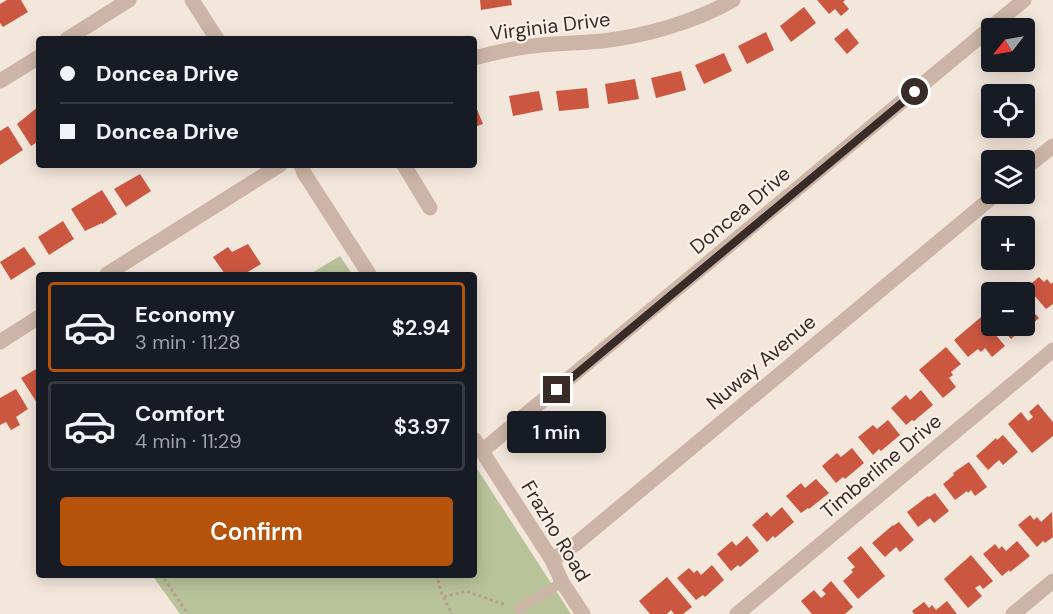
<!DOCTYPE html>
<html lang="en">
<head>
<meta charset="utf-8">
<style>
	:root { --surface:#171b24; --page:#242831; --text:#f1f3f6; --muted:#9ea1a6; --line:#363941; --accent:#b45309 }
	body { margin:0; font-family:"DM Sans",sans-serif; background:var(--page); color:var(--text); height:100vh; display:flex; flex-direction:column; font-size:22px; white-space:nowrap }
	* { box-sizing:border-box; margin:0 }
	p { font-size:20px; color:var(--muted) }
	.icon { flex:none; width:33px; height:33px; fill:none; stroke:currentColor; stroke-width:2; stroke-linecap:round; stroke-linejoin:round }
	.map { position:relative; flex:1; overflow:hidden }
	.drawer { position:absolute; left:36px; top:272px; width:441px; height:306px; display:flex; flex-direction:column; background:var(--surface); border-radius:6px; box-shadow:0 3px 15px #0003 }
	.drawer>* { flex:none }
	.banner { position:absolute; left:36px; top:36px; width:441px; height:132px; border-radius:6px; box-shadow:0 3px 15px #0003; display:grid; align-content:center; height:132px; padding:0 24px; background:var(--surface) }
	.needle { width:39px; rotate:239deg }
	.controls { position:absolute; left:981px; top:18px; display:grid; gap:12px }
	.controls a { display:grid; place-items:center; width:54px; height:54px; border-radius:6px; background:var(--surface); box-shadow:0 3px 15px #0003; font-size:30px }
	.end { position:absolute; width:27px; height:27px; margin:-14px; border:8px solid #382b28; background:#fff; box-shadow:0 0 0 3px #fff }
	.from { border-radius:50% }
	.bubble { position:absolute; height:42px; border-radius:6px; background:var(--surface); box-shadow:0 3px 15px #0003; font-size:20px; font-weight:600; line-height:42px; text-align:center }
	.banner b { display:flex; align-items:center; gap:21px; height:57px; font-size:22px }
	.banner b+b { border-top:2px solid var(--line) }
	.banner i { width:15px; height:15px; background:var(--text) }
	ul { padding:10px 0 0; list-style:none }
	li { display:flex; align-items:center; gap:18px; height:90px; margin:0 12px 9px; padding:0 12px; border:3px solid var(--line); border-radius:6px }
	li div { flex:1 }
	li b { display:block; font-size:22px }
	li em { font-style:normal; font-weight:600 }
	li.current { border-color:var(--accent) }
	li>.icon { width:54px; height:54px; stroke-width:1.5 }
	.cta { display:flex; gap:12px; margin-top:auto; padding:12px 24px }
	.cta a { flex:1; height:69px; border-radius:6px; background:var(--accent); color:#fff; font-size:24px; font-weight:600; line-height:69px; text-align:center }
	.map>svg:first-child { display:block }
	.green { fill:#b9c39a }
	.building { fill:#cc5741 }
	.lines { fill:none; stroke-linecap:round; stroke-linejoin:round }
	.path { stroke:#b89e91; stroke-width:3; stroke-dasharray:3 3; stroke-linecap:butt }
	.lane { stroke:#ccb5a6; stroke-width:10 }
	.street { stroke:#ccb5a6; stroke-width:15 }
	.route { stroke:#382b28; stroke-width:8 }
	.labels { text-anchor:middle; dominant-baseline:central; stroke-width:4.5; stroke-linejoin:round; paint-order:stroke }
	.street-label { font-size:20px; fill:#382b28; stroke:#faf1e8 }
</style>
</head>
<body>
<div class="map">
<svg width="1053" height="614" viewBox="0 0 1053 614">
	<rect width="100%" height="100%" fill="#f3e6db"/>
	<!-- green -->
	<path class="green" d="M340,256L352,274H310Z
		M474,464L571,614H180L152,575L474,574Z"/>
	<!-- building -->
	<path class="building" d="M7,0H21L28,12L3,27L0,23V4Z
		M480,0H511L512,5L481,10Z
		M817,0H845L843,2L849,9L841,16L835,9L829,14Z
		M804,7L816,23L791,42L780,26Z
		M847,28L859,43L847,54L834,39Z
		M766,32L774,50L747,64L738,46Z
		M724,53L732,71L704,84L695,65Z
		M681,71L686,90L656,98L651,78Z
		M635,79L639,99L608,104L605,84Z
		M587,88L589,108L559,111L556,91Z
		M539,91L543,110L513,116L509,96Z
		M474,102L483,124L474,127Z
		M39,106V141L31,146L17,124Z
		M8,126L23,150L0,165V131Z
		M140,174L151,191L126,207L114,189Z
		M102,190L117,214L102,224V223L85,231L71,209Z
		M63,221L74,239L49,255L38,237Z
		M248,244L261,264L246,273L248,274H225L213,257L228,247L232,252Z
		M24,247L36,264L11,280L0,262Z
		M1039,277L1044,282L1047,279L1051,284L1053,282V304L1046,309L1027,287Z
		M1026,304L1039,318L1020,335L1018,333L1011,339L1000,326H1024V305Z
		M981,317L1005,346L992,357L985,348L981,352L978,349L968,357L954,340Z
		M946,347L961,364L951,372L953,375L949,378L956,387L943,398L919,370Z
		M36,369L39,373V406L21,378Z
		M16,389L28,409L16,417L20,425L11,430L6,422L0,425V398Z
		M921,390L933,405L914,421L912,420L906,425L891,408L906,395L910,400Z
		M1038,404L1053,422V436L1032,453L1008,424L1021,412L1028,421L1033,417L1029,412Z
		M888,420L900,435L881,451L879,449L873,455L858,437L873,425L877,429Z
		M1003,435L1018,452L1003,465L999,460L988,470L976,456L996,438L997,440Z
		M852,448L864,463L845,479L843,477L836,483L822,466L837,453L841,457Z
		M969,462L987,487L975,496L971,490L968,493L967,491L955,500L943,484L954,475L953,473Z
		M816,479L829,493L809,509L808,508L801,513L786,496L801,483L805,488Z
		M935,493L949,511L934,523L930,518L918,527L907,512L928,496L929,497Z
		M782,507L794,522L775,538L773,536L767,542L752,525L767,512L771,517Z
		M1052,512L1053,537L1045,543L1043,541L1037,547L1018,525L1030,515L1034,520L1037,517L1041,522Z
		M899,522L914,540L900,552L896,547L885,557L872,543L893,525V526Z
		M747,536L759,551L740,567L738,565L731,571L717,554L732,541L736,546Z
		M1017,541L1030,556L1010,572L1009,570L1002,576L983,554L995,544L999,549L1002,546L1006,551Z
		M861,546L885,576L858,599L843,581L853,572L851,570L855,567L847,558Z
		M971,555L993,581L983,589L980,585L975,588L982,596L968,608L944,579Z
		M712,565L724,580L705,597L703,595L696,600L677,578L689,568L694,573L697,570L701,575Z
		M667,577L692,607L683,614H674L671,610L667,614H650L639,601Z
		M831,581L853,607L845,614H812L801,601L814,590L821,598L826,594L822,590Z
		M947,601L957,614H914L912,611L924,602L929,608L932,605L936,610Z"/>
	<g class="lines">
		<!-- path -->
		<path class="path" d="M161,574L188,614
			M438,574C437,588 446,602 452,614
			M444,597L466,591L506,605"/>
		<!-- lane -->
		<path class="lane" d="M519,609L562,582"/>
		<!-- street -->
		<path class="street" d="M192,0L217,39
			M67,39L129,0
			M474,58C496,52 519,47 542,45C562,43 582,43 602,41C645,36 695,22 733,0
			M0,81L39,57
			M301,165L304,173L369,274
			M404,165L430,208
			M1024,169L1053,146
			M107,274L280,165
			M0,342L39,317
			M474,439L552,560L562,582L583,614
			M482,451L1024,0
			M552,560L577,543L996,194
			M737,614L1053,350
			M1013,614L1053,581"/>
	</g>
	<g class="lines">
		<!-- route -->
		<path class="route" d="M557,390L915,92"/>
	</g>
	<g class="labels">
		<!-- street labels -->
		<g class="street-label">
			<text transform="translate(550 26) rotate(-7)">Virginia Drive</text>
			<text transform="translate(740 210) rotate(-40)">Doncea Drive</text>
			<text transform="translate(761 362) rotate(-40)">Nuway Avenue</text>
			<text transform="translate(881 466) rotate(-40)">Timberline Drive</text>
			<text transform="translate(556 531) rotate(59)">Frazho Road</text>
		</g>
	</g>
</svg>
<div class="controls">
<a><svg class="needle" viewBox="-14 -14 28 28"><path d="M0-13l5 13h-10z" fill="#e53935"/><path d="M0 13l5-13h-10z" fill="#9ea1a6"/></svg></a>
<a><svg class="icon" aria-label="locate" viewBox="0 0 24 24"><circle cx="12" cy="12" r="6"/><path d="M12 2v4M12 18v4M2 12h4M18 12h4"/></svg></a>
<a><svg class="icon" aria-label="layers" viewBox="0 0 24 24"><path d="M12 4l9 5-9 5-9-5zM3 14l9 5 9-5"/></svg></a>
<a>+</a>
<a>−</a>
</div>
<i class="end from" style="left:915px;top:92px"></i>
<i class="end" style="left:557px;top:390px"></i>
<div class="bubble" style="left:507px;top:411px;width:99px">1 min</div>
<div class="banner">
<b><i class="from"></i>Doncea Drive</b>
<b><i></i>Doncea Drive</b>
</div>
<section class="drawer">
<ul>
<li class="current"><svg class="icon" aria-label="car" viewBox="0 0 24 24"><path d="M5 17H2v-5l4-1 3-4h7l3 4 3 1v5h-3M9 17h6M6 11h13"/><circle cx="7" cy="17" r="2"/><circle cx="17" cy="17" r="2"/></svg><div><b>Economy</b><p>3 min · 11:28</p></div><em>$2.94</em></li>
<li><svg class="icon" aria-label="car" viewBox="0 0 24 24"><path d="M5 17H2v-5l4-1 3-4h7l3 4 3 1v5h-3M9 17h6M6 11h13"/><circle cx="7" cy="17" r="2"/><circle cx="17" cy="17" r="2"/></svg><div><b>Comfort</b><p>4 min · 11:29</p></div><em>$3.97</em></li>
</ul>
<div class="cta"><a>Confirm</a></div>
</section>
</div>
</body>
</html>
